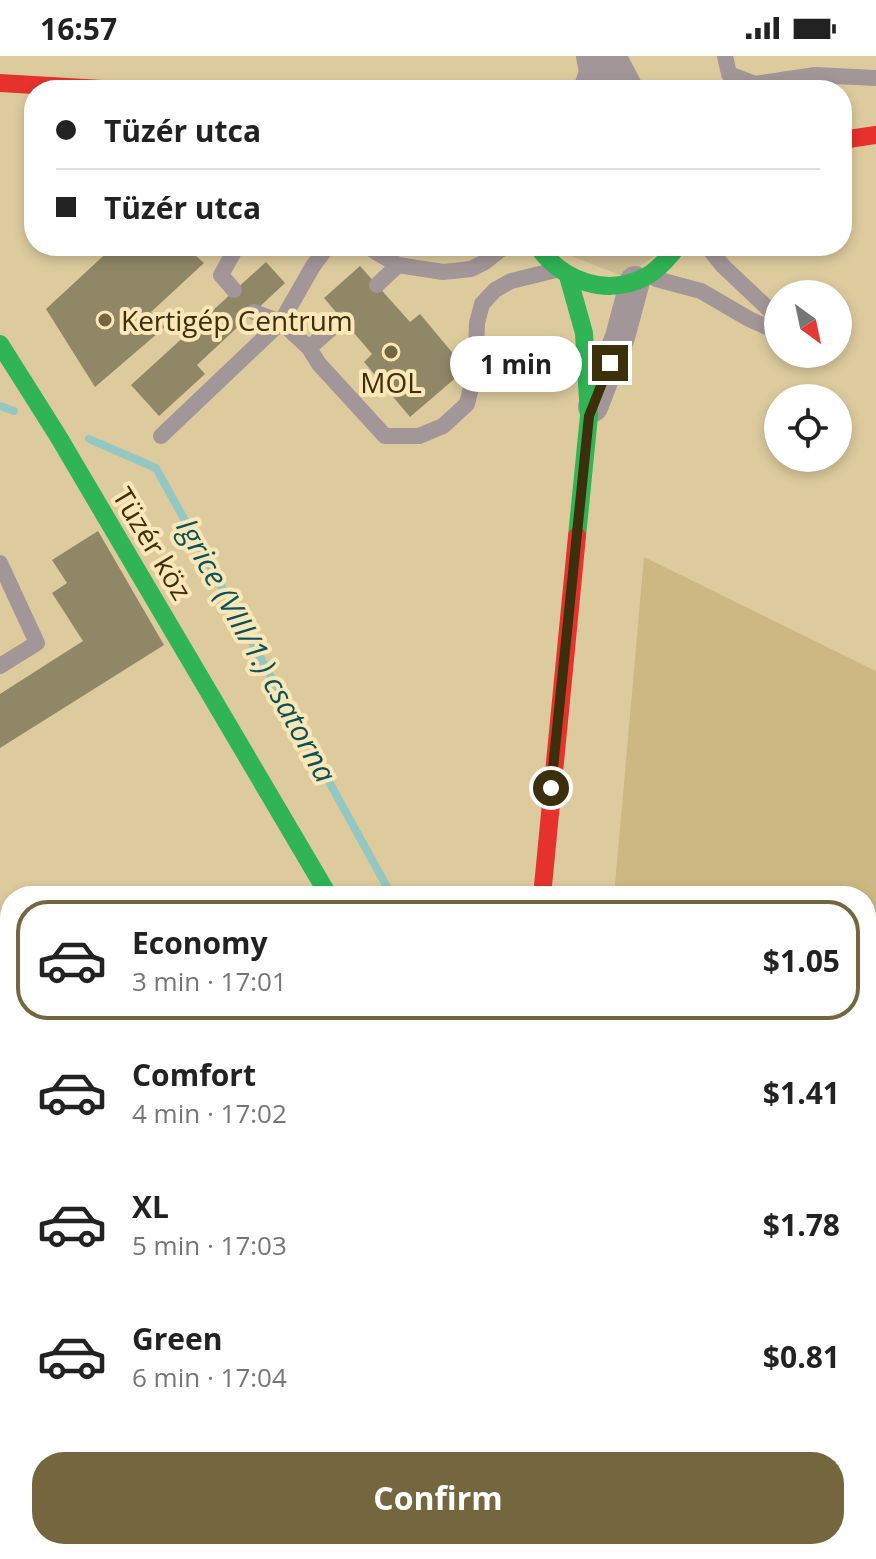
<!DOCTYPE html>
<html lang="en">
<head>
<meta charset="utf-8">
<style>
	:root { --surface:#fff; --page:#f2f2f2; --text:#222; --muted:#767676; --line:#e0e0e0; --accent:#74663e }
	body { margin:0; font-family:"Open Sans",sans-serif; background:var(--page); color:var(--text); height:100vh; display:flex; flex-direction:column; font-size:30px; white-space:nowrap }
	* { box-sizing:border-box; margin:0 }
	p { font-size:26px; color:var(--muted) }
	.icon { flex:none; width:44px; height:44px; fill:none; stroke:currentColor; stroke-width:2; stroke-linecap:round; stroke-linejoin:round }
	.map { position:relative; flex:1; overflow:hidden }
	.side { position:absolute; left:0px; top:830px; width:876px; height:674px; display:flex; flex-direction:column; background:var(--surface); border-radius:32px 32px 0 0; box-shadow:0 4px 12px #0003 }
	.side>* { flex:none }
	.banner { position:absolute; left:24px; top:24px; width:828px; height:176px; border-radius:32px; box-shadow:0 4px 12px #0003; display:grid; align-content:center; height:176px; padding:0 32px; background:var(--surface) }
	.needle { width:52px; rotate:147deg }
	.tools { position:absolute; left:764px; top:224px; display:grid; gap:16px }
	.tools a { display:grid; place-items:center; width:88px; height:88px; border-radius:50%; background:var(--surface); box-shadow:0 4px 12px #0003; font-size:40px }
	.end { position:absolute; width:36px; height:36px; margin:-18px; border:10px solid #3c2f0b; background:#fff; box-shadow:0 0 0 4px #fff }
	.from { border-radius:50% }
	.bubble { position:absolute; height:56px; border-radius:28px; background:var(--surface); box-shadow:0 4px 12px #0003; font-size:26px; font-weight:700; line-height:56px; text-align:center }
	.banner b { display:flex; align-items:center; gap:28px; height:76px; font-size:30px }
	.banner b+b { border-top:2px solid var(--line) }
	.banner i { width:20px; height:20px; background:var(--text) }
	ul { padding:14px 0 0; list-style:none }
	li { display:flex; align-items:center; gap:24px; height:120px; margin:0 16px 12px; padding:0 16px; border:4px solid transparent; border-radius:32px }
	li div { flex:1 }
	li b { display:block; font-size:30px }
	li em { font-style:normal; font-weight:700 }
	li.selected { border-color:var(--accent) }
	li>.icon { width:72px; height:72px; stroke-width:1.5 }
	.button { display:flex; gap:16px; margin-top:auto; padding:16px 32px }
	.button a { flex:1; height:92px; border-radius:32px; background:var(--accent); color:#fff; font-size:32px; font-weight:700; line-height:92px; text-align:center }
	.status { display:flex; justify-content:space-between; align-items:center; height:56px; padding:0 40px; background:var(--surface); direction:ltr }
	.status svg { height:22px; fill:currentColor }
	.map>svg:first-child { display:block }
	.green { fill:#cbbb93 }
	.forest { fill:#cdb884 }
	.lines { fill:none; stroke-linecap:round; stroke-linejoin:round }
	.stream { stroke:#94c7c2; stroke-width:8 }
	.building { fill:#8f8766 }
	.lane { stroke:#a39699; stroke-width:16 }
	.street { stroke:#a39699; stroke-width:30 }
	.fast { stroke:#30b455; stroke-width:18 }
	.jam { stroke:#e5322d; stroke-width:18 }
	.route { stroke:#3c2f0b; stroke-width:10 }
	.poi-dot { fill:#74663e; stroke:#fae6b6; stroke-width:3 }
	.labels { text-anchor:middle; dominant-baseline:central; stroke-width:8; stroke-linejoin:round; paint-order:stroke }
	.poi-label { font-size:28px; fill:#3c2f0b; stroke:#fae6b6; text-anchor:start }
	.street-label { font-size:28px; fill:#3c2f0b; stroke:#fae6b6 }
	.water-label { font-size:30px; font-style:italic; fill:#08525b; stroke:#fae6b6 }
</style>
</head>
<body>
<div class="status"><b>16:57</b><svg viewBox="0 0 49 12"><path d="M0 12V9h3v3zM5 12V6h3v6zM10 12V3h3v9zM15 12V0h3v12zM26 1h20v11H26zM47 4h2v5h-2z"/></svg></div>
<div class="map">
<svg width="876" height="1503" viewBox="0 0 876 1503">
	<rect width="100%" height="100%" fill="#ddcb9e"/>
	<!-- green -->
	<path class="green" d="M545,190H668L625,221Z"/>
	<!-- forest -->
	<path class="forest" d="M644,501L876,615V1503H813L808,1494H866V840H614Z
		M264,1494H676L681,1503H250Z"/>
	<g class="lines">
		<!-- stream -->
		<path class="stream" d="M0,350L14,355
			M89,383L156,412L392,840
			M755,1494L760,1503"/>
	</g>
	<!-- building -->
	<path class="building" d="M114,190H204L195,199L204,207L151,256L165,271L95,331L46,253Z
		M266,206L285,227L197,309L205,318L159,360L131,329Z
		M360,210L410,266L420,258L466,313L410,361L364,306L372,298L324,242Z
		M98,475L164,589L0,692V638L83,585L52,537L67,527L52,504Z"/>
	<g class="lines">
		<!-- lane -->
		<path class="lane" d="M725,0L729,18L755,28L815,19L876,22
			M366,190L398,209L443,216L471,213L485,206L505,190
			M707,190L723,210L778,262
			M656,223L701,235L749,263L778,276
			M377,229L398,209
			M234,234L221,219L237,190
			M254,256L281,266L309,292
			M342,263L309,292L319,308L385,380H419L443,370L467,348L475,315L477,267L482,248L495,234L511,225L552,215
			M161,380L281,266L313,210L328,190
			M0,507L37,587L0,610"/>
		<!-- street -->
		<path class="street" d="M611,0L629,34
			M588,34L594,16L591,0
			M593,351L620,281L635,225
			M706,1494L711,1503
			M76,1503L89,1494"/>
		<!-- fast -->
		<path class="fast" d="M537,190C563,225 606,242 647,220C659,213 669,201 678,190
			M568,220L584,277L589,360L577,480
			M0,288L58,380L329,840"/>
		<!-- jam -->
		<path class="jam" d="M0,27L118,34
			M842,84L876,79
			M542,840L577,480"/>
	</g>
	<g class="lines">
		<!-- route -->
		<path class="route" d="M551,732L589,360L610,307"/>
	</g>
	<!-- markers -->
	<g class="poi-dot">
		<circle cx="105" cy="264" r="8"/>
		<circle cx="391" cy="296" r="8"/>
	</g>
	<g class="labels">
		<!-- poi labels -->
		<g class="poi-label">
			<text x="121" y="264">Kertigép Centrum</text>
			<text x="391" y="326" text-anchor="middle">MOL</text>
		</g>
		<!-- street labels -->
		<g class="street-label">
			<text transform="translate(153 487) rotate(59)">Tüzér köz</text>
		</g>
		<!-- water labels -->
		<g class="water-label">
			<text transform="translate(257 594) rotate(61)">Igrice (VIII/1.) csatorna</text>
		</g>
	</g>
</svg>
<div class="tools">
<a><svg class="needle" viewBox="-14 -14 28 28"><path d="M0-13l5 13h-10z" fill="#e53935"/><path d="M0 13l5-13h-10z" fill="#767676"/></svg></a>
<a><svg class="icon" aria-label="locate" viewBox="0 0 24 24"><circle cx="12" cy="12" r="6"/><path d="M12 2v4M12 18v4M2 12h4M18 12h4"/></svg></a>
</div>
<i class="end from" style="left:551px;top:732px"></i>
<i class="end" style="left:610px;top:307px"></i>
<div class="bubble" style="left:450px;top:280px;width:132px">1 min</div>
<div class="banner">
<b><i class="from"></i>Tüzér utca</b>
<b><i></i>Tüzér utca</b>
</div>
<section class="side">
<ul>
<li class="selected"><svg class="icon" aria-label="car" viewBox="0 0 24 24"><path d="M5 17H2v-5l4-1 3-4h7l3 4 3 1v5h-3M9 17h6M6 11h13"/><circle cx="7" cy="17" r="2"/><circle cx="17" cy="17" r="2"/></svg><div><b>Economy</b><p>3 min · 17:01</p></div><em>$1.05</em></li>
<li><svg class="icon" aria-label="car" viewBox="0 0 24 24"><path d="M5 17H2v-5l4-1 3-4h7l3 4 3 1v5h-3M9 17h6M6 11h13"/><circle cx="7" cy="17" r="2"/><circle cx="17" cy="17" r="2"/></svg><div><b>Comfort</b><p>4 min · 17:02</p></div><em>$1.41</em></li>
<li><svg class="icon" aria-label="car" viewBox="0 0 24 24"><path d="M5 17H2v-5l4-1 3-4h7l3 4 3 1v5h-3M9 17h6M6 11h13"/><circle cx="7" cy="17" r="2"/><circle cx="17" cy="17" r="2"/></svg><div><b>XL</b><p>5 min · 17:03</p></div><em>$1.78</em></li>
<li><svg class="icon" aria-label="car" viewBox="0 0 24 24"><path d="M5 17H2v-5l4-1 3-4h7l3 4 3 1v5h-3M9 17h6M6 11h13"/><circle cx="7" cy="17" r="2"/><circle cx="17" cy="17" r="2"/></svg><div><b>Green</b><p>6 min · 17:04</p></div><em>$0.81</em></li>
</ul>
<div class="button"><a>Confirm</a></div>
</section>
</div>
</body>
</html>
